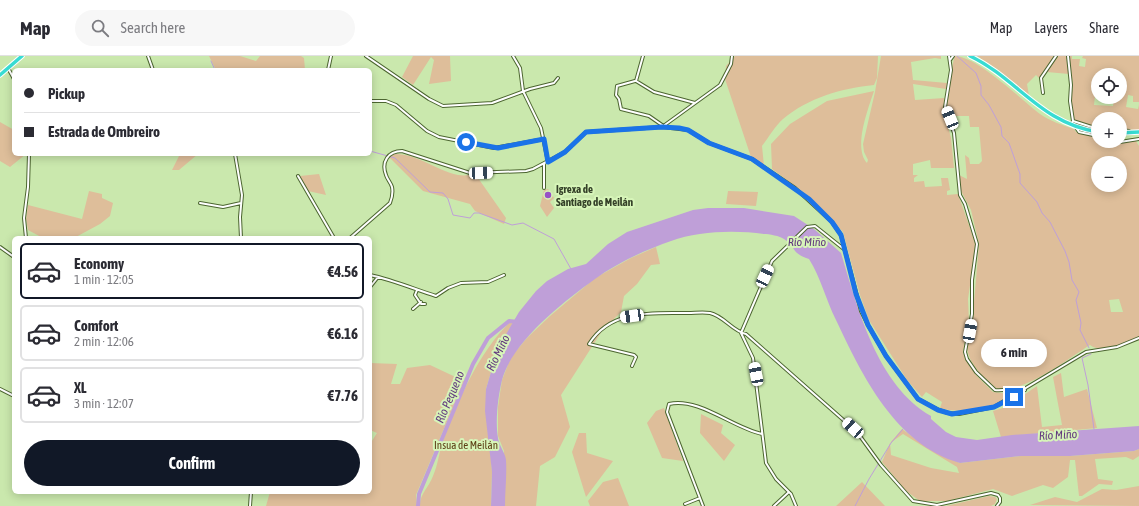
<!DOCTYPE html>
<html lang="en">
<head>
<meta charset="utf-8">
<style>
	:root { --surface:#fff; --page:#f7f7f7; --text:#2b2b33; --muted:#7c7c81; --line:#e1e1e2; --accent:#111827 }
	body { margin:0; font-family:"Asap Condensed",sans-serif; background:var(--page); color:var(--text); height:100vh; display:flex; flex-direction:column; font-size:15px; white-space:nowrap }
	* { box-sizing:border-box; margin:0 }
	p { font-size:13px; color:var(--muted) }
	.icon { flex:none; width:22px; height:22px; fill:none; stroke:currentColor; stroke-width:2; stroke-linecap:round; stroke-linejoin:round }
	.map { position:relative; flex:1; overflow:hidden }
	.sheet { position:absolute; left:12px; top:180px; width:360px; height:258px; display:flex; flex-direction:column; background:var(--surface); border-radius:6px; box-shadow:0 2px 10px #0003 }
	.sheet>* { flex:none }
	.banner { position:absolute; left:12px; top:12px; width:360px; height:88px; border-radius:6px; box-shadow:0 2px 10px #0003; display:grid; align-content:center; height:88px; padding:0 12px; background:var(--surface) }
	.tools { position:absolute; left:1091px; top:12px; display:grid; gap:8px }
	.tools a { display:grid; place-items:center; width:36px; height:36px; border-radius:50%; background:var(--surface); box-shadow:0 2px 10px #0003; font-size:20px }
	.end { position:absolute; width:18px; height:18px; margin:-9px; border:5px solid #1a73e8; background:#fff; box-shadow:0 0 0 2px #fff }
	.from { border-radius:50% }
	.bubble { position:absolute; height:28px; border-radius:14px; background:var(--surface); box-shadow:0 2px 10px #0003; font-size:13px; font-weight:700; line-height:28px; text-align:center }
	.car { position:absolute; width:12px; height:24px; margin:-12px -6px; border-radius:5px; box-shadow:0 0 3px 1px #0007; background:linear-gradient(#fff 24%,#345 0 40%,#fff 0 76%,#345 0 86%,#fff 0) }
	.banner b { display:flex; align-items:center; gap:14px; height:38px; font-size:15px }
	.banner b+b { border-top:1px solid var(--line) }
	.banner i { width:10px; height:10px; background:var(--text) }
	ul { padding:7px 0 0; list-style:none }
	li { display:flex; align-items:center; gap:12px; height:56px; margin:0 8px 6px; padding:0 4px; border:2px solid var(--line); border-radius:6px }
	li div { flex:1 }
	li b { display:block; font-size:15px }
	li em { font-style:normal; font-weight:700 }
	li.on { border-color:var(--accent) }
	li>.icon { width:36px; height:36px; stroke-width:1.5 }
	.action { display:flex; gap:8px; margin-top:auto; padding:8px 12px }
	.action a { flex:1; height:46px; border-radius:24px; background:var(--accent); color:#fff; font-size:16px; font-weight:700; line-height:46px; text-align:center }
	header { display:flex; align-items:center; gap:24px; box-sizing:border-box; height:56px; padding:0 20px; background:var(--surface); border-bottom:1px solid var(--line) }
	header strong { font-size:19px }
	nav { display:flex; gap:22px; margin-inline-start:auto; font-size:14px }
	.search { width:280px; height:36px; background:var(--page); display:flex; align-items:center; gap:10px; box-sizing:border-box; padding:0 14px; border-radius:22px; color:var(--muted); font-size:15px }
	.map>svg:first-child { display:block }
	.green { fill:#debe9a; fill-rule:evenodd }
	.water { fill:#bf9fd8 }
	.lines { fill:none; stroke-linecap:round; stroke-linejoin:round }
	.stream { stroke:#bf9fd8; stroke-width:1 }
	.river { stroke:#bf9fd8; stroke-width:4 }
	.minor-casing { stroke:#4c6530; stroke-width:4 }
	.highway-casing { stroke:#fff; stroke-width:5.5 }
	.minor { stroke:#fff; stroke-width:2 }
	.highway { stroke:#38dcd3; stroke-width:3.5 }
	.route { stroke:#1a73e8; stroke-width:5 }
	.poi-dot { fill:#9852c6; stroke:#d7f5b9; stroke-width:1.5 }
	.labels { text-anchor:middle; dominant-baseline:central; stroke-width:4; stroke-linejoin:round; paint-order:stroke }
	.poi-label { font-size:11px; font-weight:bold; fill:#344028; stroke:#d7f5b9; text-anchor:start }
	.park-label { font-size:11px; fill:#5c3d14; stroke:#d7f5b9 }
	.water-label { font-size:12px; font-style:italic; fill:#62397e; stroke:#d7f5b9 }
</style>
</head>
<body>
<header>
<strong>Map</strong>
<div class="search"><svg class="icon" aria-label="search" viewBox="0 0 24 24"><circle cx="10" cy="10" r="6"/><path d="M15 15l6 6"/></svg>Search here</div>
<nav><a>Map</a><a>Layers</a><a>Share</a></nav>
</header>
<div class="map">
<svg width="1139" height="450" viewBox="0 0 1139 450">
	<rect width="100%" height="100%" fill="#cae8ad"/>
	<!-- green -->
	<path class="green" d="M209,0H240L256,5L260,0H301L304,2L305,14H216Z
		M413,0H450L451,25L429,28L434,4L431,1L413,29L402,21Z
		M735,0H878L877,22L874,29C842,32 808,42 783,63C775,70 769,81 762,90L764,110L751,101L725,23L726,10Z
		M881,0H941V3L935,2L911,6L913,24L947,27L946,33L913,28L915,44L944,42L945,59L951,82L954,112H931L930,104L913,108V119H918L914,122V126L924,125L925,131L942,130L941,122H948L950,134L947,135V139L958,138L976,189L968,243L969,266L963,296L967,306L976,319L993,336L1011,338L1012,340C993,352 961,359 940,352L942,346L926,336L922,341L907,324L869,264L860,239L843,176L807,139L772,113L771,88L790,68L827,45L874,35C868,53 853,92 867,107L868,104L864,96L863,88L875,36Z
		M955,0C976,0 1022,44 1040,58C1050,65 1062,69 1074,73L1076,76L1098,81V85H1111L1117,87L1136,85L1139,90V281C1126,286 1103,299 1090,289C1066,304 1025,337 997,333L980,318L971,305L968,297L967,291L973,258L979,188L971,154L960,133L959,119L967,123L965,99L969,102L970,108H979L982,105L979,71H970L969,60H952C950,57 947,53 947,49C946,45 953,3 955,0ZM1098,107H1120V129H1098ZM1119,243L1123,256H1111L1109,244Z
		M977,0H1055L1039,22L1036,19L1027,28L1029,40L997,13Z
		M1057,0H1067L1069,18L1047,16Z
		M1069,0H1072V3H1080L1079,10L1085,11L1086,3L1082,2L1083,0H1139V46H1133V40L1128,39L1126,51L1138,53L1139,49V74L1120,73V63H1098V72L1074,65L1071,43L1073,29ZM1098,19H1120V41H1114L1113,50L1094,49L1096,31H1098Z
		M0,66L14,74V98H26L10,111L0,105Z
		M180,98H198L179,114H172Z
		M393,98C417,97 435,114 458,119C463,120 471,119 476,119L506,162L504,168L475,155L470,148L423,135L390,102Z
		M319,118L326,139L308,135L300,120Z
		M548,133L554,142L550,146L554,152L547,161L540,150L544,134Z
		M89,135L102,138V142L113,147L110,160L100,168L74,182H43L28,174L26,163L28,149L82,163Z
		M728,135L758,136L756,150L726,148Z
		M656,191L660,208L651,209L637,228L624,240L621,256L602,275L561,339L570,371L555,401L540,410L536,450H505L504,395L498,380V351L502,324L511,301L527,282L550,260L595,222L631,202Z
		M510,266L513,267L498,292L486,333L492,416L491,450H420C419,439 429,431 433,420C438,409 439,396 443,385C457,345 480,295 510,266Z
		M370,307L397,308L391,328H400L407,312L430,309L464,325L416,439L417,450H266L270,436H370V388L377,377L370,374Z
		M1061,317L1064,341L1087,333L1097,372L1001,381L993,355L1006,351L1037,330L1042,371L1062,369L1053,321Z
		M664,352L683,405L662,402L647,367L656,355Z
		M701,358L723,369L721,377L735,389L724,405L700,377Z
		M902,373L931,394L960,407L1021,400H1070L1134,395L1139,393V400L1133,404L1126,401L1095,403L1098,423L1113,425L1112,429L1099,428L1082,440H1079L1075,404H1070L1068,421L1053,432L1043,429L1012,440L993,433L947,445H920L906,435L882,406L890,387ZM903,378L957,411L959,417L931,412L891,399L890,387Z
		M579,377H586L587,397L613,405L586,441L572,396Z
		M618,422L629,450H590L588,445L603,426Z
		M862,426L885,450H836Z
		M1139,430V450L1030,449L1055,441L1077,446L1102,433L1116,434Z
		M989,440L995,441L997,443L995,448L991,450H946Z"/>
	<!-- water -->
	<path class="water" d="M708,152H744L794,160L814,173L841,197C858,253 877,329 931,360V363L946,376L956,381L977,384L1012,379L1139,370V393L1134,395L1070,400H1021L960,407C895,388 863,321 836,264C826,244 821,222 809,203C790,197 797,191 784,183C780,180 769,178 764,178C735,174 698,175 671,185C645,194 617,207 595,223C563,246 512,286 502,324C498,341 495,365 498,382C499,390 505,396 506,404C507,419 505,435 505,450H491L492,416L485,355L486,333L498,292L519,256L536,235L547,225L568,213L586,208L608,188L627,176L693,154Z"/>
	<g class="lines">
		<!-- stream -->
		<path class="stream" d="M957,0L976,17L981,30V39L989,49L1001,71L1002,80L1009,87L1020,118V127L1037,146L1042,157L1050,166L1065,195L1069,206L1072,224L1079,236L1076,244L1081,267L1080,274L1089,292
			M211,5L215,14
			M370,95L395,102L430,136L443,137L448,143L453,159L470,162L474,157H479L512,169L523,167L554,183L571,213
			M1091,298L1082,302L1088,329L1094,373
			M855,450L869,423L891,387L903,373"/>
		<!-- river -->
		<path class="river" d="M418,450L419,438L473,308L488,282L509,265L518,266"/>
		<defs>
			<path id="minor" d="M148,0L153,14
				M366,0L429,43L443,50L492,47L530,33L554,27L558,22
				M513,0L520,12L523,35L541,72L548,106
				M643,0L636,25L654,36L695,47
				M949,0L951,14L945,51L954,77L960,139L965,148L977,188L972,224V258L965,296L967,303L976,316L995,334C1005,336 1016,329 1025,334
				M1068,0L1071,29L1070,45L1073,65L1071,68
				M950,4L953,0
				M8,12L14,23
				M328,14L331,0
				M635,25L617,30L616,39L619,43L621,53L649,60L662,69
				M1043,37L1041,22L1056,0
				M370,45H386L396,49L427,75L439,81L494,92L544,83
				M1073,65L1098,73
				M1075,70L1079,76L1098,80
				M662,71L720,29L731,8L732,0
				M1120,74L1129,75
				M1112,85L1120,86L1139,83
				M235,98L242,139L240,161L241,182
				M298,120L334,182
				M544,132V108
				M200,147L223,151L241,147
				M26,182L24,162L28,131L29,98
				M350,182L390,147C392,142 393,136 392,131C391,127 387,123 386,119C381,106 388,95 402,95L470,117L526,115L533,113L565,96L586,76L662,71L688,74L709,87L752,103L795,132L832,166L841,179L861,255L868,269L886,300L918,343L939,354L948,357L959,358L994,351L1086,296L1117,291L1139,282
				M0,191L14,201
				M370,219C393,224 414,233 436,240L448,232L461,227L488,226L504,219
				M370,231L378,221
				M417,234L415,239L421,248H425
				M413,253L421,246
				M632,310L636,301L634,299L589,288C611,253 652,257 688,257C695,257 703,256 710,257C724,260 732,275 746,278L857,376L881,409L913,445L937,449L991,437L998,439L1000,442V446L997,450
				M0,333L14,340
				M685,448L700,442
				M250,450L251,436
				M703,450L667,356L669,348C699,341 733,372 762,378
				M774,450L789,436
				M796,450L791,438L776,423L766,407L753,302L741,277L772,205L807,171L815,170L845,194"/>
			<path id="highway" d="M970,0C1018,23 1040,67 1098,76
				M0,19L22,0
				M1120,77L1139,76"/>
		</defs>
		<!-- minor casing -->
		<use href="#minor" class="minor-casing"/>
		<!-- highway casing -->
		<use href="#highway" class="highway-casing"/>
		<!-- minor -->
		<use href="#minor" class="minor"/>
		<!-- highway -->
		<use href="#highway" class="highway"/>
	</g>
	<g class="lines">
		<!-- route -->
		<path class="route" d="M466,86L498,92L544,83L548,106L565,96L586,76L662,71L679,72L688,74L709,87L752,103L809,143L832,166L841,179L856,238L868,269L886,300L918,343L938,354L952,358L994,351L1014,341"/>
	</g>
	<!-- markers -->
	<circle class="poi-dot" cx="548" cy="139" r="4"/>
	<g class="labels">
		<!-- poi labels -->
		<g class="poi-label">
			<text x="556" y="133">Igrexa de<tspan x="556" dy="13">Santiago de Meilán</tspan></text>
		</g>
		<!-- park labels -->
		<g class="park-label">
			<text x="466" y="389">Insua de Meilán</text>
		</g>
		<!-- water labels -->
		<g class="water-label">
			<text x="807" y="186">Río Miño</text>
			<text transform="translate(498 297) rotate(-64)">Río Miño</text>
			<text transform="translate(450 341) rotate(-67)">Río Pequeno</text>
			<text transform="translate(1058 379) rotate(-3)">Río Miño</text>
		</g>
	</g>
</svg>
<div class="tools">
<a><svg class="icon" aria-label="locate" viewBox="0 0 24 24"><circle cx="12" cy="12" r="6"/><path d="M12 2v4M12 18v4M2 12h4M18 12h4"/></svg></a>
<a>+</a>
<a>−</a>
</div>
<i class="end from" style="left:466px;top:86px"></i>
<i class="end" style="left:1014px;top:341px"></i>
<div class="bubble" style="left:981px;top:283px;width:66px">6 min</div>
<i class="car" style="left:950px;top:62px;rotate:338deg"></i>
<i class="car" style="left:481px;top:117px;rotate:88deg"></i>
<i class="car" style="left:765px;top:220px;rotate:25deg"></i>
<i class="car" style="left:632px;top:260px;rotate:262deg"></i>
<i class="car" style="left:970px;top:275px;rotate:10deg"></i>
<i class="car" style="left:756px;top:318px;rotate:349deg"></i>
<i class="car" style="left:853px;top:372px;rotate:312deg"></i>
<div class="banner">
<b><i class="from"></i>Pickup</b>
<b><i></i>Estrada de Ombreiro</b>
</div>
<section class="sheet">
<ul>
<li class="on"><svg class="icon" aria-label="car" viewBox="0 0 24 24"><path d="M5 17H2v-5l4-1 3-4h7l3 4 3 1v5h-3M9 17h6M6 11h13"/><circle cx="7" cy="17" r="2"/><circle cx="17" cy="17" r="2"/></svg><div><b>Economy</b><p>1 min · 12:05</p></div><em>€4.56</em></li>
<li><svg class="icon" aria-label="car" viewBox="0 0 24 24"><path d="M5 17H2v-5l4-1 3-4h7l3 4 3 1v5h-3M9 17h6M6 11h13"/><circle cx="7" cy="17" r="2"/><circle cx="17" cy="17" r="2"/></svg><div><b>Comfort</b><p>2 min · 12:06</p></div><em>€6.16</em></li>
<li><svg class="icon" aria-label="car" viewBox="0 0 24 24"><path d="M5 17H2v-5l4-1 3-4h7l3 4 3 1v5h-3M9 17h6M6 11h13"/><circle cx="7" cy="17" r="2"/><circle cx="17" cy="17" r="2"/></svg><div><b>XL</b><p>3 min · 12:07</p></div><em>€7.76</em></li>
</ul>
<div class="action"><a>Confirm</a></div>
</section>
</div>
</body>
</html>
